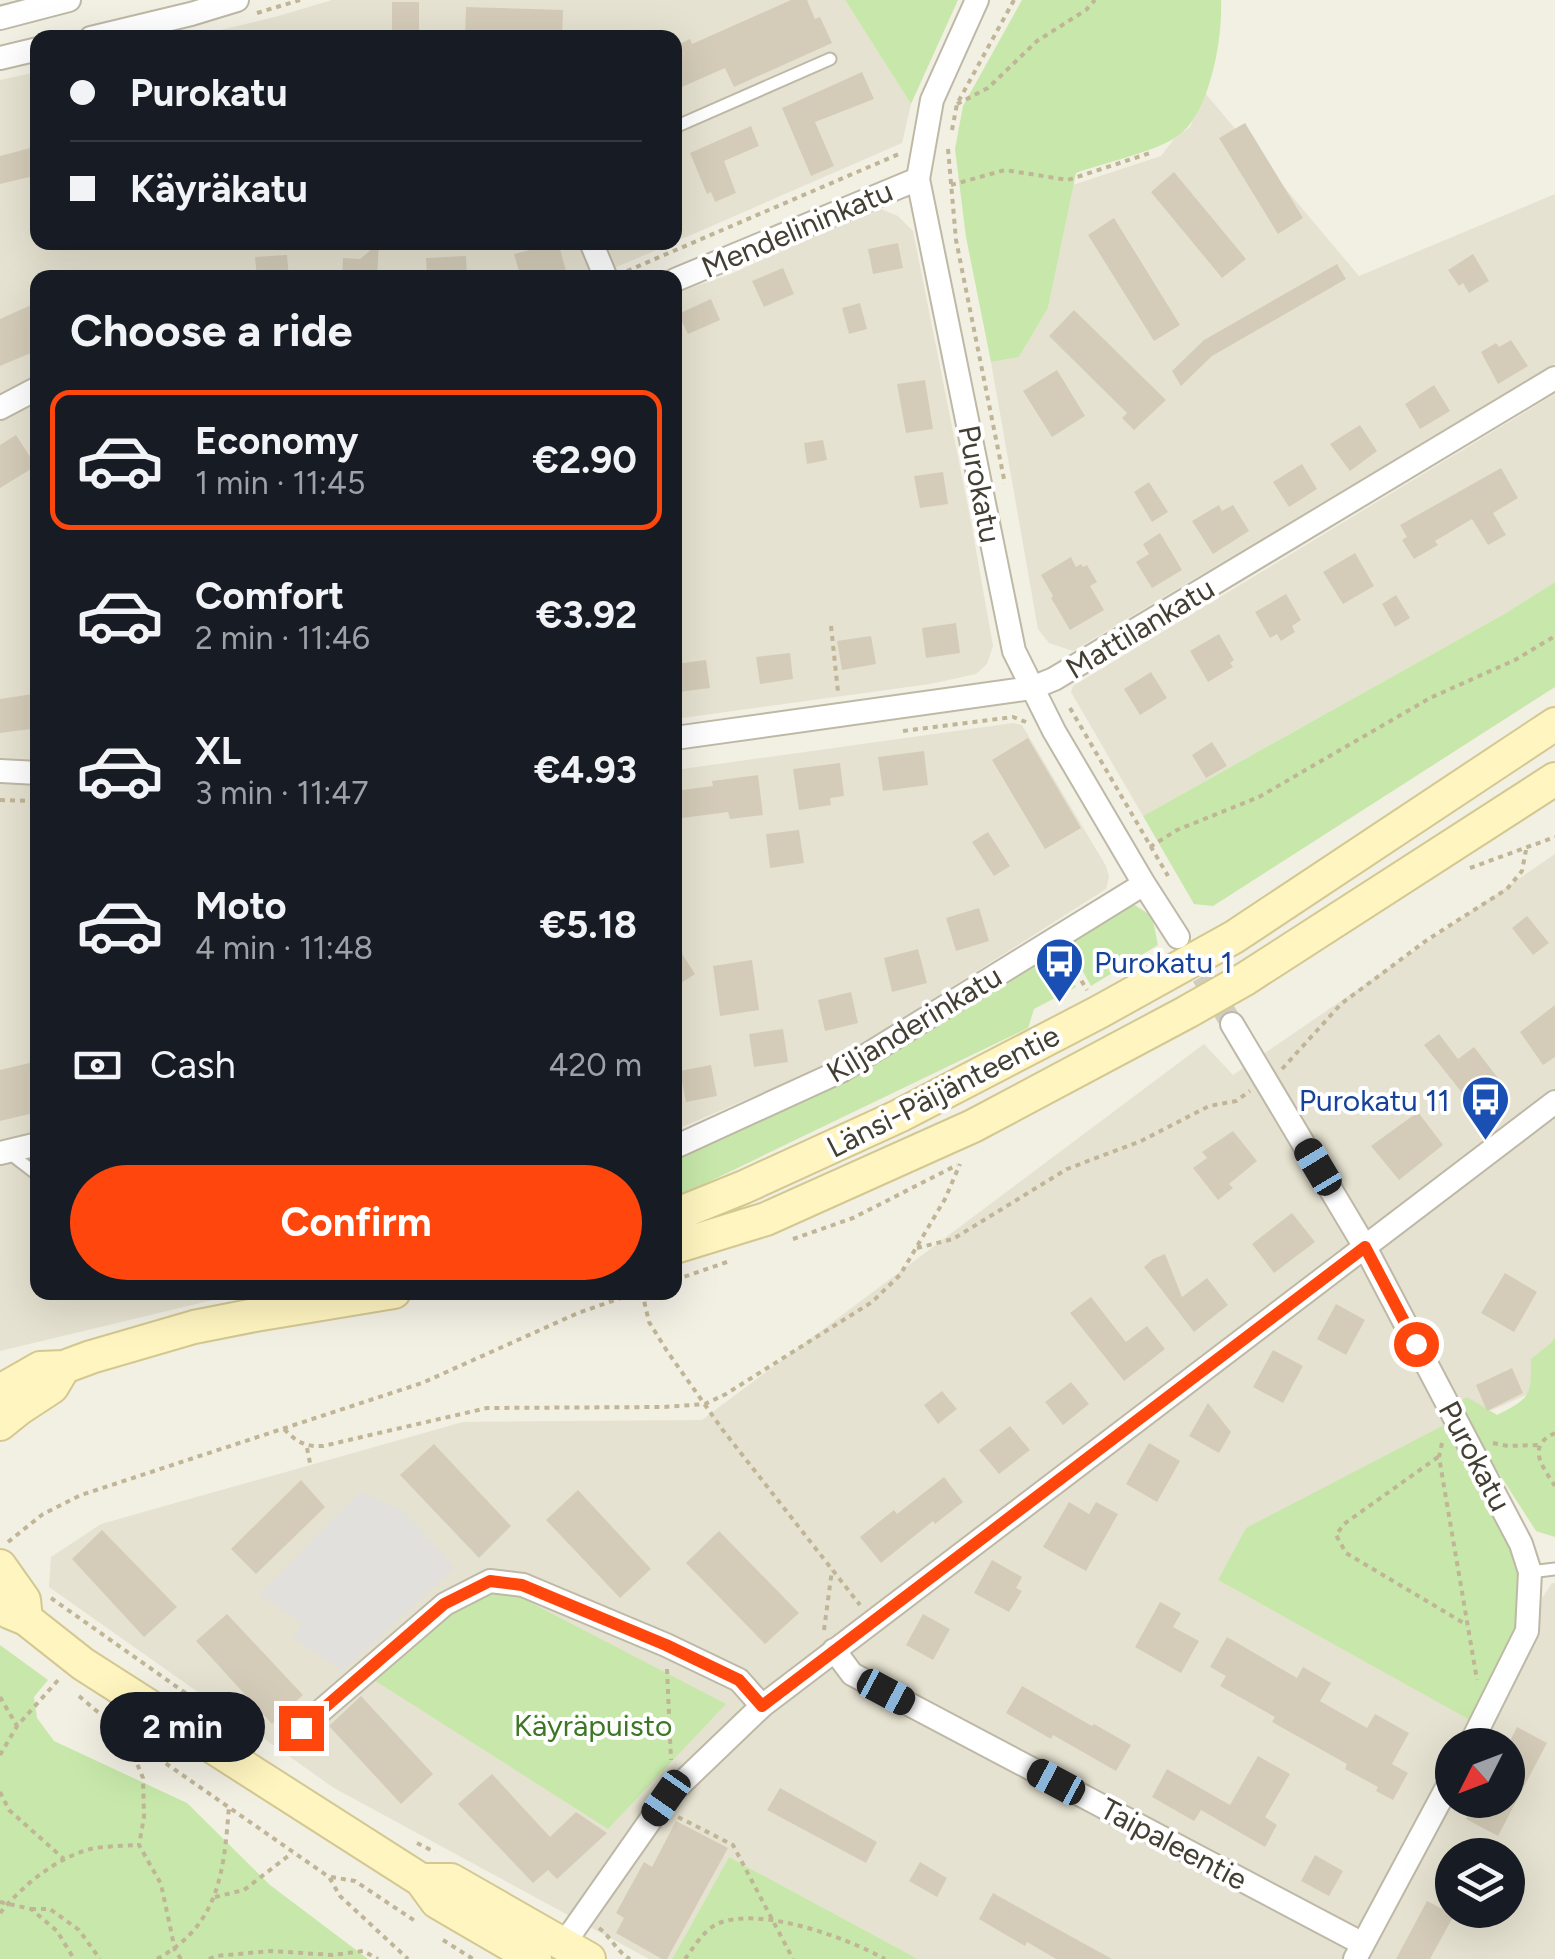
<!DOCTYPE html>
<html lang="en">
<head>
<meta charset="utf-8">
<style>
	:root { --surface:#171b24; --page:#242831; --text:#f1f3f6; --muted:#9ea1a6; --line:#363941; --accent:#ff470d }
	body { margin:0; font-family:Figtree,sans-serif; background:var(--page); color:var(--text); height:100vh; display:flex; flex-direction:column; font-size:38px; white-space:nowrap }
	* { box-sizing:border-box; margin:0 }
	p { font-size:32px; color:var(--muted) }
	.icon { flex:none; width:55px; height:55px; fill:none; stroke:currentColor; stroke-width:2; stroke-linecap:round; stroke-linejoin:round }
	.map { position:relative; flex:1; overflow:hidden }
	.drawer { position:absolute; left:30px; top:270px; width:652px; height:1030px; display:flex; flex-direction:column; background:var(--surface); border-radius:20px; box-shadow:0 10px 40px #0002 }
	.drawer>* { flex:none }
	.banner { position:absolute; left:30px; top:30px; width:652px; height:220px; border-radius:20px; box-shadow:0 10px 40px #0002; display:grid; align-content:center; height:220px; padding:0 40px; background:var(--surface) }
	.needle { width:65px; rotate:228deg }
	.tools { position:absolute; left:1435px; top:1728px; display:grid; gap:20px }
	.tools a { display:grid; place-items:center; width:90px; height:90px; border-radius:50%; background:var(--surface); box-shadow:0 10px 40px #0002; font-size:50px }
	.end { position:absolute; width:45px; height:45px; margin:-22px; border:12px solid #ff470d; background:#fff; box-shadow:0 0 0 5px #fff }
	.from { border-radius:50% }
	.bubble { position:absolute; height:70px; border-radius:35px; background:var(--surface); box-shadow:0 10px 40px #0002; font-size:32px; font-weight:700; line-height:70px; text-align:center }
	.car { position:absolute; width:30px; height:60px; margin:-30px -15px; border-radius:12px; box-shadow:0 0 8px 2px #0007; background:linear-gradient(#222 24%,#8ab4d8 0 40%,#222 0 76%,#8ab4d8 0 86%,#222 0) }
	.banner b { display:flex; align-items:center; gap:35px; height:95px; font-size:38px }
	.banner b+b { border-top:2px solid var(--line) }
	.banner i { width:25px; height:25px; background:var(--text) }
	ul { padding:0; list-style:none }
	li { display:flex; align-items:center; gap:30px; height:140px; margin:0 20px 15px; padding:0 20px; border:5px solid transparent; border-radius:20px }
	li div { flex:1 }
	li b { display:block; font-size:38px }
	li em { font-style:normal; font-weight:700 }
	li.on { border-color:var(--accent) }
	li>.icon { width:90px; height:90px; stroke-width:1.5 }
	h2 { padding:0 40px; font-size:45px; line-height:120px }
	.pay { display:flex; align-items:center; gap:25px; height:110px; padding:0 40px; font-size:38px }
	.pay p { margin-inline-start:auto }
	.cta { display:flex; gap:20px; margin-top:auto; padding:20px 40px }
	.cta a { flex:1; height:115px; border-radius:60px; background:var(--accent); color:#fff; font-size:40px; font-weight:700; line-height:115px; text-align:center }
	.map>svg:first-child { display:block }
	.residential { fill:#e6e2d1; fill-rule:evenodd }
	.green { fill:#c7e8aa }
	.parking { fill:#e2e0dc }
	.building { fill:#d4ccb8 }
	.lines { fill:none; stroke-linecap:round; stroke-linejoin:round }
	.minor-tunnel { stroke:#cfccc0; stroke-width:22; stroke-dasharray:22 11; stroke-linecap:butt }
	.service-casing { stroke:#beb8a6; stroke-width:15 }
	.minor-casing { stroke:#beb8a6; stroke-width:26 }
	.secondary-casing { stroke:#d4c891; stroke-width:36 }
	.path { stroke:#c0b596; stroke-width:4; stroke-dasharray:5 5; stroke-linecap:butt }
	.service { stroke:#fff; stroke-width:11 }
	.minor { stroke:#fff; stroke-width:22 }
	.secondary { stroke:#fff5c0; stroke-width:32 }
	.route { stroke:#ff470d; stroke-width:12 }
	.labels { text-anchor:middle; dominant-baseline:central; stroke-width:8; stroke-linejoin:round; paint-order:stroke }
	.street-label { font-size:30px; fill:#443f33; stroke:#fff }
	.transit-label { font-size:30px; fill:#164399; stroke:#fff; text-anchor:start }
	.park-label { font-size:30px; fill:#3d7725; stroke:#fff }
</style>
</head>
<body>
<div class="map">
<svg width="1555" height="1959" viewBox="0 0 1555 1959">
	<rect width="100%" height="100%" fill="#f2efe3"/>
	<!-- residential -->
	<path class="residential" d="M332,0H845L911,104L902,143L675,242V38H188L275,17Z
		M37,72L38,242L673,243L593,277L38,278V1292L242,1293L0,1351V80Z
		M1205,93L1359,276L1555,194V364L1073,651L1049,643L1038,629L991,362L1019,357L1048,308L1073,185L1161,156L1174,139L1190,127Z
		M878,208L898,216L913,231L971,522L993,646L987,664L976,674L930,684L675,719V293L726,276Z
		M1555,394V582L1506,613L1143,816L1071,692L1073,686Z
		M1013,723L1022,725L1106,866L1109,877L1106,889L832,1063L675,1130V770Z
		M1555,854V1382L1474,1418L1218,1580L1489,1730L1532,1641L1542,1598L1552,1583H1555V1959H918L729,1857L672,1959H649L334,1788L49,1587L51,1557L101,1524L463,1422L702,1420L1204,1044L1233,1075ZM1452,1745H1508V1800H1452ZM1452,1855H1508V1910H1452Z"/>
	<!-- green -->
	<path class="green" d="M845,0H958L911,104Z
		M1022,0H1221C1223,37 1210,114 1178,136C1155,152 1103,163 1076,173L1048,308L1019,357L991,362L966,237L955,149L963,106Z
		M1555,582V687L1213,906L1194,904L1143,816L1506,613Z
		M1128,901L1152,916L1158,945L1091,986L1068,944Z
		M1053,953L1076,987L1034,1009L1028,1028L675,1198V1155Z
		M1555,1337V1537L1536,1531L1466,1422L1458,1402L1467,1397L1497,1415C1531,1397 1531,1397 1531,1359L1551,1343Z
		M1448,1423L1510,1541L1522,1575L1516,1634L1470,1720L1218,1580L1246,1528Z
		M488,1590L520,1597L726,1704L608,1829L374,1680L450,1615Z
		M0,1645L48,1680L34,1697L37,1718L54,1741L187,1803L270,1885L368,1959H0Z
		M729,1857L918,1959H672Z"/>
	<!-- parking -->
	<path class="parking" d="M360,1492L402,1510L455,1568L342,1671L293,1637L303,1624L259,1595Z"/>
	<!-- building -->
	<path class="building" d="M791,0H807L815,19L820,17L832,43L734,87L725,68L675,90V46L690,39L692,44Z
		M392,2H419V33H392Z
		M466,7L563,10L562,38H465Z
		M862,72L874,99L815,122L834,166L811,176L782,108Z
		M1245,123L1303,218L1278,234L1219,138Z
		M751,126L759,146L724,161L736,193L715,202L711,192L707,194L690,153Z
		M38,146V175L0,184V156Z
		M1174,172L1246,259L1222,278L1151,192Z
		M1114,218L1180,325L1154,341L1088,235Z
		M528,242H558L568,278H521L514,254L530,250Z
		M379,243L377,278H342L343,258L360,259Z
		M898,243L903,268L873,274L868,249Z
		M1473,254L1489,281L1469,293L1463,283L1459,286L1448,270Z
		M287,255L289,278H257L255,257Z
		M466,256L467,278H427L426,258Z
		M1337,264L1346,279L1212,356L1181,386L1172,371L1204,340Z
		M783,268L794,294L764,307L752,281Z
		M711,299L720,320L688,334L678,314Z
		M38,302V350L0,366V319Z
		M860,303L867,329L849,334L842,308Z
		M1074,310L1166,400L1134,430L1122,418L1127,413L1049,336Z
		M1511,340L1528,366L1498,384L1481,352L1496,343L1499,347Z
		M1057,370L1085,416L1052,437L1023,391Z
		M925,380L933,429L906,433L897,384Z
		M1434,385L1450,411L1420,429L1405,404Z
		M1360,425L1377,451L1350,471L1330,444Z
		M16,435L36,466L0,488V445Z
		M823,440L827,460L807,464L804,443Z
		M1302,464L1317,489L1289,507L1273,482Z
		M1501,468L1518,498L1493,513L1506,535L1488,545L1472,519L1435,541L1438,545L1414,559L1402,540L1407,537L1400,525Z
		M943,472L948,504L920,508L914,476Z
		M1149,482L1168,512L1152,522L1134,492Z
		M1219,505L1222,511L1233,505L1249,531L1213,554L1192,521Z
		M1160,533L1182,570L1152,588L1136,562L1149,554L1143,544Z
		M1355,553L1374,586L1343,604L1323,572Z
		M1071,557L1076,567L1081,564L1083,567L1087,565L1097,582L1090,586L1104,610L1070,630L1051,598L1053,596L1041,575Z
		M1286,594L1301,620L1292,626L1295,632L1281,641L1277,634L1270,638L1255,612Z
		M1396,595L1410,618L1395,627L1382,604Z
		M956,623L960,653L926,658L922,628Z
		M1219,634L1234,660L1230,663L1233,667L1208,682L1190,651Z
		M871,636L876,664L842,670L837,641Z
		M790,653L793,679L760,684L756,657Z
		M706,660L710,688L678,692L675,664Z
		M1151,672L1167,698L1140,715L1124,689Z
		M33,694L38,728L0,733V699Z
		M1028,738L1081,828L1045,849L992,760Z
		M1212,742L1227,766L1206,778L1192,755Z
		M924,751L928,785L883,791L878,757Z
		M840,763L844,796L830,798L831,805L799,810L793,769Z
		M758,775L763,815L730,819L728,812L675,819V791L713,786L712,781Z
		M799,830L804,863L770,868L766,834Z
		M988,832L1010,866L994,876L972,842Z
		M979,908L989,941L956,951L946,918Z
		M1527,916L1549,943L1533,955L1512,928Z
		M675,943L695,974L675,987Z
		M918,949L927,983L892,992L884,958Z
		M752,960L759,1010L720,1016L713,966Z
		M851,992L858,1023L825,1031L818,1000Z
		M1555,1005V1057L1543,1065L1520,1032Z
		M783,1029L788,1062L754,1067L749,1034Z
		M1439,1034L1458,1059L1474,1047L1501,1082L1471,1104L1424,1045Z
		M38,1061V1112L0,1121V1070Z
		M711,1065L717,1096L686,1102L680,1071Z
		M1418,1112L1443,1145L1399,1180L1371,1146Z
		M1233,1131L1257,1161L1229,1184L1233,1188L1218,1200L1193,1168L1207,1158L1202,1152Z
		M1292,1213L1315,1242L1274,1273L1252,1244Z
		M1165,1254L1182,1297L1207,1278L1228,1305L1194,1332L1144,1267L1153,1259Z
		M1505,1273L1537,1292L1514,1332L1481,1313Z
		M1091,1297L1126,1342L1147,1326L1165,1349L1124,1381L1070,1313Z
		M1336,1304L1365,1320L1346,1355L1317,1339Z
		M1273,1350L1303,1366L1283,1403L1253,1387Z
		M1512,1368L1523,1393L1487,1411L1476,1385Z
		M1071,1382L1089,1404L1063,1425L1045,1402Z
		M942,1391L957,1409L938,1424L924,1405Z
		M1208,1403L1231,1432L1219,1453L1189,1436Z
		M1010,1426L1030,1450L999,1474L979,1450Z
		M1149,1443L1180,1461L1157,1502L1126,1484Z
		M434,1444L511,1526L479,1558L400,1475Z
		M944,1477L963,1502L935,1524L933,1521L881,1563L860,1537L894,1510L897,1514Z
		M301,1480L325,1507L256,1574L231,1549Z
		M578,1490L651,1569L620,1598L546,1520Z
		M1069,1502L1089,1514L1096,1502L1118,1514L1086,1571L1043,1547Z
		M102,1530L177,1607L144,1637L72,1559Z
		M719,1531L799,1613L765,1644L686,1563Z
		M992,1560L1022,1577L1016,1588L1022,1591L1009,1612L974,1593Z
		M1160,1602L1181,1613L1173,1627L1199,1641L1181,1673L1135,1647Z
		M227,1614L303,1695L272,1724L196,1641Z
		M923,1614L950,1629L933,1660L906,1645Z
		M1227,1637L1297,1678L1303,1667L1331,1683L1320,1701L1367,1728L1375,1714L1409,1733L1392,1764L1408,1773L1393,1800L1376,1791L1378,1787L1345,1769L1347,1764L1272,1722L1275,1717L1220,1686L1226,1676L1210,1667Z
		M1022,1686L1092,1726L1094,1724L1131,1745L1116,1771L1053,1735L1051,1739L1006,1713Z
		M361,1696L433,1774L401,1804L329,1726Z
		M1517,1727L1547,1743L1498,1836L1466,1819L1476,1800H1508V1745Z
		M1258,1756L1290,1774L1265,1817L1277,1825L1265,1847L1201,1810L1194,1821L1152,1797L1167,1769L1230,1805Z
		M492,1774L550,1837L576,1812L607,1833L557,1879L548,1870L533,1883L458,1804Z
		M780,1788L877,1842L866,1863L767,1810Z
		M676,1821L728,1848L667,1959H662L616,1933L624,1918L616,1913L644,1862L652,1867Z
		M1315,1855L1343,1871L1329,1896L1301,1881Z
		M920,1862L947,1878L937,1897L909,1881Z
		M993,1893L1063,1932L1112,1959H1056L1027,1942L1025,1946L979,1919Z
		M1427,1901L1454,1915L1430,1959H1396Z"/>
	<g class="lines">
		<!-- minor-tunnel -->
		<path class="minor-tunnel" d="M1185,948L1232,1024"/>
		<defs>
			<path id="service" d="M675,127L830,59
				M8,1152L38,1175
				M1530,1572L1555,1569"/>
			<path id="minor" d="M977,0L932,100L918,179L1014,651L1054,731L1144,884L1178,937
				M0,18L69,0
				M91,38L191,14L237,0
				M0,58L38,49
				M591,242L606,278
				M675,280L918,179
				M0,408L38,388
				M675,738L1032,688L1054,679L1555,378
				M0,771L38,773
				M1232,1024L1365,1247L1521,1544L1530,1572L1527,1631L1470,1745
				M675,1147L841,1071L1144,884
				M0,1153L38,1144
				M834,1650L852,1674L1363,1944
				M301,1728L445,1604L490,1581L523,1585L666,1645L739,1680L762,1706
				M563,1945L666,1798L762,1706L1555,1102
				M1355,1959L1452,1778"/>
			<path id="secondary" d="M675,1215L744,1187L899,1116L1099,1012L1234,937L1555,724
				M675,1247L766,1219L973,1126L1187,1012L1245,979L1555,779
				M0,1391L40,1368L64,1367L91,1357L194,1327L255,1315L394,1292
				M0,1424L20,1408L52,1387L64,1367
				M0,1566L24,1600L26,1619
				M0,1602L9,1612L26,1619L83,1664L421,1880L437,1902L535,1959
				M421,1880H451L589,1959"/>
		</defs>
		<!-- service casing -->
		<use href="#service" class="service-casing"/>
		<!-- minor casing -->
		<use href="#minor" class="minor-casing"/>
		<!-- secondary casing -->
		<use href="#secondary" class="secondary-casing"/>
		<!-- path -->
		<path class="path" d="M257,13L300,0
			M957,104L988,88L1037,41L1086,10L1095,0
			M952,130L957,104L1014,0
			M948,149L956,240L1005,484
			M951,185L1005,170L1068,180L1153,152
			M627,271L899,154
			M831,626L838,692
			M1070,708L1168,876
			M903,731L1013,717L1026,722
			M0,800L38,801
			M1150,847L1177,830L1259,797L1430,698L1515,660L1555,636
			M1470,868L1555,837
			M1066,955L1087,990
			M1282,1069L1341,1004L1427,940L1507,889L1522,871L1526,850
			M793,1239L853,1218L957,1165
			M917,1248L953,1239L1067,1169L1141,1141L1209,1106L1236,1101L1250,1091
			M675,1280L727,1262
			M642,1292L649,1322L667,1351L722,1429L860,1605
			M284,1429C297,1442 305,1447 323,1446L487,1408L664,1407L705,1404L726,1394L872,1302L900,1275L945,1199L960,1164
			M1555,1433C1526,1446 1542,1466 1555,1486
			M1442,1443L1439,1457L1477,1680
			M1493,1443L1508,1446L1538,1445
			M307,1448L310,1463
			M1438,1457L1344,1524L1336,1535L1346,1553L1467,1625
			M8,1542L43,1514L81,1495L422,1383L578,1313L638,1292
			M51,1598L211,1711
			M824,1630L832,1570
			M667,1669L671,1760
			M79,1696L125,1735L329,1877L340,1896L408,1959
			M0,1697L17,1726
			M126,1737L143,1778L144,1817L139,1845L161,1884L175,1950L181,1959
			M0,1755L17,1726L60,1678
			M0,1792L9,1810L64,1859
			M678,1817L733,1845L793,1959
			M417,1843L435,1852
			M331,1877L355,1881L415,1921
			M215,1897L244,1890L292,1853
			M0,1902L31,1909L57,1931L74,1959
			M31,1909H50L79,1930L100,1959
			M0,1913C23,1885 55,1859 90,1849C105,1846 122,1846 138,1845
			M599,1928C611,1937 617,1952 630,1959
			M443,1940L473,1959
			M157,1959C220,1925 224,1870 229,1806
			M209,1959L216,1956L271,1951L333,1955L363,1951L378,1959
			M685,1959C693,1948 704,1930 717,1924C759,1905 847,1938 885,1959"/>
		<!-- service -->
		<use href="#service" class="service"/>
		<!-- minor -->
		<use href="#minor" class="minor"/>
		<!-- secondary -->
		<use href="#secondary" class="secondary"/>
	</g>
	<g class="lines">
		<!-- route -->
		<path class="route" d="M301,1728L444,1604L490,1581L522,1585L666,1645L739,1680L762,1706L1365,1247L1416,1344"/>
	</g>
	<!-- icons -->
	<defs>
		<symbol id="bus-pin" viewBox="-11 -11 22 30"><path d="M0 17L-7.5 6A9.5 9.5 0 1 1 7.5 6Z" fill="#1a4fb4" stroke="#fff"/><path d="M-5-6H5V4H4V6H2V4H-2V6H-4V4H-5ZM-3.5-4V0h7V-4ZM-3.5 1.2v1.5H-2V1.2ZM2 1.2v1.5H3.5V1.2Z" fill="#fff"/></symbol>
	</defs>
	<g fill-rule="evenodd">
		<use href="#bus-pin" x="1032" y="934" width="55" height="75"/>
		<use href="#bus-pin" x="1458" y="1072" width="55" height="75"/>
	</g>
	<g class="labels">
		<!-- street labels -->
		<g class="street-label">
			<text transform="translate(797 229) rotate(-23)">Mendelininkatu</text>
			<text transform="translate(980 484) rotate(79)">Purokatu</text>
			<text transform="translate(1140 628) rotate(-31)">Mattilankatu</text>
			<text transform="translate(914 1024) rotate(-31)">Kiljanderinkatu</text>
			<text transform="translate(943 1091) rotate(-27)">Länsi-Päijänteentie</text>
			<text transform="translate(1475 1456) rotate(62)">Purokatu</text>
			<text transform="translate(1174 1844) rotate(28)">Taipaleentie</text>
		</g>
		<!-- transit labels -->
		<g class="transit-label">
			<text x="1094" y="962">Purokatu 1</text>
			<text x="1450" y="1100" text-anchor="end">Purokatu 11</text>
		</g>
		<!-- park labels -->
		<g class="park-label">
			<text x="593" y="1725">Käyräpuisto</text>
		</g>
	</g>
</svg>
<div class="tools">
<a><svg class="needle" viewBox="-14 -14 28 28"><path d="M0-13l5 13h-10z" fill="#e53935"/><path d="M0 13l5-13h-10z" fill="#9ea1a6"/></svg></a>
<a><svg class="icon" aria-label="layers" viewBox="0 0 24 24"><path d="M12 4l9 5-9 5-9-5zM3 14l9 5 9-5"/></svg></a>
</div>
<i class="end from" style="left:1416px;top:1344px"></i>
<i class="end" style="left:301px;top:1728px"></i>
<div class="bubble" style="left:100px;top:1692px;width:165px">2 min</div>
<i class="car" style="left:1318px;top:1167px;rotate:329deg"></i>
<i class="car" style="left:886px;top:1692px;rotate:118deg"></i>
<i class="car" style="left:1056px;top:1782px;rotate:298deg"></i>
<i class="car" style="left:666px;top:1798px;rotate:215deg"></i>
<div class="banner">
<b><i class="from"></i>Purokatu</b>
<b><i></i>Käyräkatu</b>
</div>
<section class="drawer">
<h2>Choose a ride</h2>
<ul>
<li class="on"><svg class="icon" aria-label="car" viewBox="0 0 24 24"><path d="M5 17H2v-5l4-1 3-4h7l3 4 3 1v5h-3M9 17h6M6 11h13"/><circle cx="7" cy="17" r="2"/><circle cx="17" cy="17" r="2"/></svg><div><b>Economy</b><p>1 min · 11:45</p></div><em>€2.90</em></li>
<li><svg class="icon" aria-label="car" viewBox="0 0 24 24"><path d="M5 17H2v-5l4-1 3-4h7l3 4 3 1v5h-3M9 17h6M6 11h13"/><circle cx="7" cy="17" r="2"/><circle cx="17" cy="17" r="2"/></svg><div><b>Comfort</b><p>2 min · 11:46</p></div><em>€3.92</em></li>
<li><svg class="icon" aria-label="car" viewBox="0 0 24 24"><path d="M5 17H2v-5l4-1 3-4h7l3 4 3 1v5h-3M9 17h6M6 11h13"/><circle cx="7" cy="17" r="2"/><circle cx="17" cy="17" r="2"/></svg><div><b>XL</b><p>3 min · 11:47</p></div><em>€4.93</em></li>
<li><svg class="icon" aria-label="car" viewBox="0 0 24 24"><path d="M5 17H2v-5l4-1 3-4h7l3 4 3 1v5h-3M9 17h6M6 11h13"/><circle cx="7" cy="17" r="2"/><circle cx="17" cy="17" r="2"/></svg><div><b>Moto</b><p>4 min · 11:48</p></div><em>€5.18</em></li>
</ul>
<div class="pay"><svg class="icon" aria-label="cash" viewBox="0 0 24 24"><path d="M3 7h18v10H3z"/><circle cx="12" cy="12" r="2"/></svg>Cash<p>420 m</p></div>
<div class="cta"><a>Confirm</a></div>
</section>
</div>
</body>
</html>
